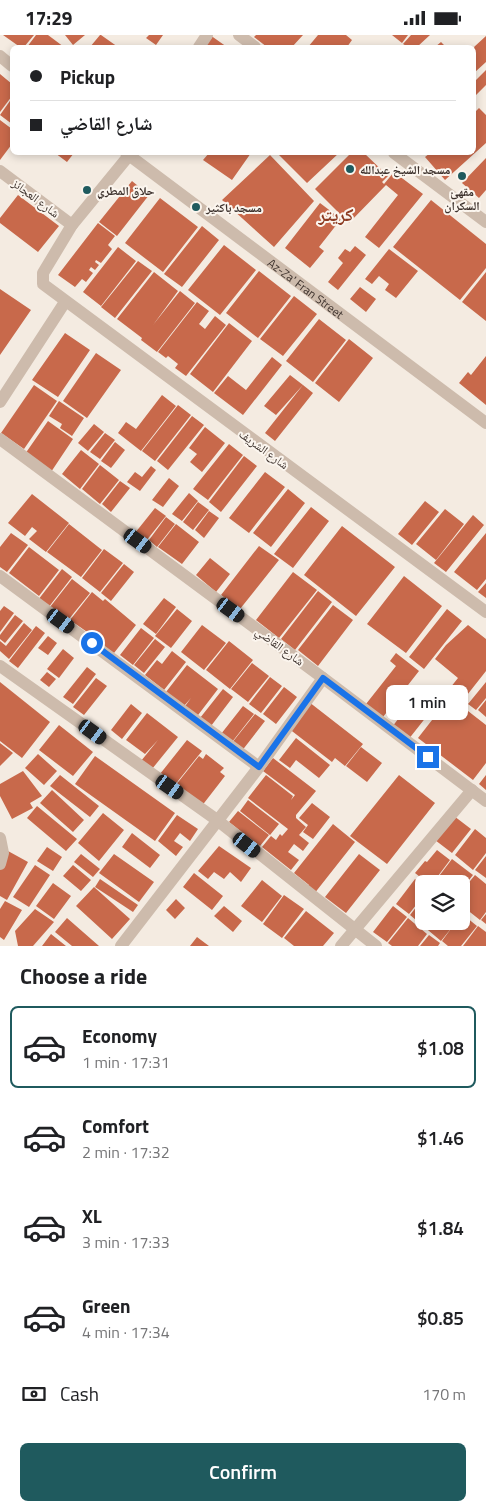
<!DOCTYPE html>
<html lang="en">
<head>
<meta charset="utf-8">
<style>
	:root { --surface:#fff; --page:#f6f6f6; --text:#202124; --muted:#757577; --line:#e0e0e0; --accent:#1f5a5e }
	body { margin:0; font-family:"Titillium Web","Noto Naskh Arabic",sans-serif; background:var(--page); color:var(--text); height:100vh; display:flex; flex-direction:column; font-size:19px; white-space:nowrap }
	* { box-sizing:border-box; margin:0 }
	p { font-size:16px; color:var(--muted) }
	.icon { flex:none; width:28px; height:28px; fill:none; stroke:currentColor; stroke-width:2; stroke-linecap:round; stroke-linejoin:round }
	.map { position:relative; height:911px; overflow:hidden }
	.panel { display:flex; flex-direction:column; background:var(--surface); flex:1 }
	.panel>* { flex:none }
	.banner { position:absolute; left:10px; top:10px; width:466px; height:110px; border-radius:8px; box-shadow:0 2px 8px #0003; display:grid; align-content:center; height:110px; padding:0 20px; background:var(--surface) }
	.buttons { position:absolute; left:415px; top:840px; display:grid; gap:10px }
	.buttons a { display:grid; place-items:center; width:55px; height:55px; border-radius:8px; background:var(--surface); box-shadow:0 2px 8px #0003; font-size:25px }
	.end { position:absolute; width:22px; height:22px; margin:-11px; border:6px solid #1a73e8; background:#fff; box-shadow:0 0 0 2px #fff }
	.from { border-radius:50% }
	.bubble { position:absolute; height:35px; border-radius:8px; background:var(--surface); box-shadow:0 2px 8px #0003; font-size:16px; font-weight:600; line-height:35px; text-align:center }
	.car { position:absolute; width:15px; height:30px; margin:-15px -8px; border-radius:6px; box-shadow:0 0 4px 1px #0007; background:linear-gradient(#222 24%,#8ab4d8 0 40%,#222 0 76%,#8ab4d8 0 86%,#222 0) }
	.banner b { display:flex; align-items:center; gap:18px; height:48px; font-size:19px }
	.banner b+b { border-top:1px solid var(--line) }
	.banner i { width:12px; height:12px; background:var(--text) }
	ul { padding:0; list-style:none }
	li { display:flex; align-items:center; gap:15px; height:82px; margin:0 10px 8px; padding:0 10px; border:2px solid transparent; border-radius:8px }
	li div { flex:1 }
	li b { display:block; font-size:19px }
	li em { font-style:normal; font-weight:600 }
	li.selected { border-color:var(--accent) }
	li>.icon { width:45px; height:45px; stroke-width:1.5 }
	h2 { padding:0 20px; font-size:22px; line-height:60px }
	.pay { display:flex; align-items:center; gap:12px; height:55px; padding:0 20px; font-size:19px }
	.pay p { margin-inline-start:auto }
	.action { display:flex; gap:10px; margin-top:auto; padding:10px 20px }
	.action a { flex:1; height:58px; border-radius:8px; background:var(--accent); color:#fff; font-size:20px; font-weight:600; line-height:58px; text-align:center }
	.status { display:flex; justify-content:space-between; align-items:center; height:35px; padding:0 25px; background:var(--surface); direction:ltr }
	.status svg { height:14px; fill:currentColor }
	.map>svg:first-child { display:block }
	.building { fill:#c8694b }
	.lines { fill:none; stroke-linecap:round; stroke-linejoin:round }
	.street { stroke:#cdbbac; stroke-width:12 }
	.route { stroke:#1a73e8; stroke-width:6 }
	.poi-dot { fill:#1f5a5e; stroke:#fbf5ee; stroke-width:2 }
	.labels { text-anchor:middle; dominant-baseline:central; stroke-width:4; stroke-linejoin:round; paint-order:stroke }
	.poi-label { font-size:12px; font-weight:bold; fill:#3b302b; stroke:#fbf5ee; text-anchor:start }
	.street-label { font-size:12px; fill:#3b302b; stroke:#fbf5ee }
	.district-label { font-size:18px; font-weight:bold; fill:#8c3b22; stroke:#fbf5ee }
</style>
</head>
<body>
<div class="status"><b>17:29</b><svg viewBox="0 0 49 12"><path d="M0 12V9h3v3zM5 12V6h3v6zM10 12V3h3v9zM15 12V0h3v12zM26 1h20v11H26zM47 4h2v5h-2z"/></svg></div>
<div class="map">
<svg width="486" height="911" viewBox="0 0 486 911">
	<rect width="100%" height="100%" fill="#f4ebe1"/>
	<!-- building -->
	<path class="building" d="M3,0H34L24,12H20Z
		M36,0H48L64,12H27Z
		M65,0H85L73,10Z
		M100,0H101L118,12H90Z
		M149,0H163L156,10L146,3Z
		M210,0L227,12H194Z
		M256,0H303L292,12H267L254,2Z
		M318,0H346L352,5L347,12H308Z
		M392,0H408L402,8Z
		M411,0H430L417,12H408L403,9Z
		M486,1V27L474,38V12Z
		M441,7L446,12H435Z
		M486,35V50L474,62V47Z
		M0,39L12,49V61L0,77Z
		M12,63V89L0,80Z
		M479,73L486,80V108L445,145L425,122L430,118H474V78Z
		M0,85L12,94V109L0,125Z
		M55,118H74L67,127Z
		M209,118H251L232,145L203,125Z
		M277,118H339L307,148Z
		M351,118H364L388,141L382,147L384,149L394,137L423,159L379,213L365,202L398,160L386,150L349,188L315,154Z
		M270,120L314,166L274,212L222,165Z
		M486,123V155L479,163L462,148Z
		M132,146L149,160L117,201L99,187Z
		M18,160L59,191L38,217L0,188V183Z
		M160,163L198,192L163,237L125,208Z
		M431,165L486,209V233L460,265L393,212Z
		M320,168L341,184L319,212L324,216L310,233L285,213Z
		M98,188L115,201L108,210L112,214L101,228L96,225L95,227L99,230L95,235L91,232L89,235L93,238L86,247L82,244L75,252L58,240Z
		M202,191L219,205L182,252L164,239Z
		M224,210L256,235L220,280L188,255Z
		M355,211L366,220L338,255L328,247L343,228L338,223L345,214L350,217Z
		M118,212L136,226L101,271L83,257Z
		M389,214L418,236L396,263L385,255L389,249L379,241L372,249L365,244Z
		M138,226L152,236L115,283L101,272Z
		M259,236L291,261L258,303L226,278Z
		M154,237L178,256L153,290L180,256L195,268L157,317L141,305L142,303L117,284Z
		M486,237V286L462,267Z
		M360,252L376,264L366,277L350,264Z
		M0,254L31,275L0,320Z
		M294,261L317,279L283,321L260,304Z
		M197,267L209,276L199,289L205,294L215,281L226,290L186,341L175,333L178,329L168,321L166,323L158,317Z
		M319,284L346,305L313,347L286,326Z
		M229,288L252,306L213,357L190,339Z
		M65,298L90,315L58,362L32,345Z
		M349,304L373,323L339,367L315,348Z
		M96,318L121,335L87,383L63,366Z
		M486,321V370L459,348L468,337L471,340Z
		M272,322L282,330L243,380L214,358L228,341L246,355Z
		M290,340L303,350L276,380L264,371Z
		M34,350L57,366L24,414L1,398Z
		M303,350L313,358L275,406L265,398Z
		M162,360L176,371L141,416L118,398L126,387L136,394Z
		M59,366L84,383L72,401L60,393L62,389L49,381Z
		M178,370L191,380L155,426L142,416Z
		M192,381L204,390L168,435L157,426Z
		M48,386L73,404L51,437L25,419Z
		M94,389L104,397L88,416L78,408Z
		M205,392L225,408L202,437L190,427L197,419L189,413Z
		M105,398L115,405L100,424L90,417Z
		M115,407L125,415L111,433L101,426Z
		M229,409L243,420L208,465L193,454Z
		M81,415L99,429L80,454L62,439Z
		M244,421L257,431L221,477L209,467Z
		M100,430L119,445L100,469L82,454Z
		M151,431L156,435L140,456L127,447L135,437L142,442Z
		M265,437L285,452L249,498L229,483Z
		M169,443L179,451L163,472L152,465Z
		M120,446L130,453L111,477L102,469Z
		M288,454L305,468L271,512L253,498Z
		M189,458L198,466L182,486L172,479Z
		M32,459L69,488L46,517L29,504L37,496L32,492L25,501L8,488Z
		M425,466L439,477L412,510L398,499Z
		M198,467L209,475L193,495L183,487Z
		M311,472L329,486L293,533L274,519Z
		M155,473L166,481L146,506L135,498Z
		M445,474L464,489L436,525L416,509Z
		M209,476L219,483L204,503L195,495Z
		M473,480L484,490L446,537L434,528Z
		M166,482L175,489L157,512L149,505Z
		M69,489L102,515L81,542L47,517Z
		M176,489L199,507L182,529L158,512Z
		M342,491L395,532L356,581L304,540Z
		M11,498L28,510L7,537L0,532V512Z
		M486,498V544L477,555L454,537Z
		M259,511L279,525L240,574L221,560Z
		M29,512L59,535L39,561L9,538Z
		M104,514L123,528L100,557L82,543Z
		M210,523L230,539L216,557L196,540Z
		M124,529L134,537L111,566L101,558Z
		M62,534L72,542L48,573L38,565Z
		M293,537L317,555L279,603L256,585Z
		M404,541L442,571L406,618L367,589Z
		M72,544L90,558L69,584L62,579L61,581L50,572Z
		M486,548V563L478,557Z
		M318,556L332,567L295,615L281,604Z
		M92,557L103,566L105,564L136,590L114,618L88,602L90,599L70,585Z
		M164,563L176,572L156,599L143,589Z
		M333,570L353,585L318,631L298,615Z
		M4,571L14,578L0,597V576Z
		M177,574L192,586L171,613L155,601Z
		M447,574L462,586L424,634L409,622Z
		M15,580L23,586L5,608L0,604V600Z
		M24,588L32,595L9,624L0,616V606L6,611Z
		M202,590L226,608L204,635L181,617Z
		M468,590L486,604V636L460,669L446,658L458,643L435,624L446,610Z
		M36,591L45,598L18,633L9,626Z
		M141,593L154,603L133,630L120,620Z
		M48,601L57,608L48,620L38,613Z
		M155,604L165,612L144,638L134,630Z
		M229,606L253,625L230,654L206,635Z
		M63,614L74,623L59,643L47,634Z
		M172,616L186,627L164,655L145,640L157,625L162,629Z
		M396,618L419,636L383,682L366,669L396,631L390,626Z
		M252,628L269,641L248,667L231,654Z
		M187,630L218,654L195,684L183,674L191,663L184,671L166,657Z
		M87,632L96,639L73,669L63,662Z
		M47,637L56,644L49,652L40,645Z
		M270,642L282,651L261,678L249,669Z
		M96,643L107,651L84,680L73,672Z
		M0,647L50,687L22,723L0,706Z
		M486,647V663L476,675L468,669Z
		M284,652L297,662L276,689L263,679Z
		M223,654L233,662L211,691L200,683Z
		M421,654L438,667L408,705L392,692Z
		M450,662L486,690V728L473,745L418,703Z
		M486,665V682L478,675Z
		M309,667L363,709L345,731L335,723L332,727L288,693Z
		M131,669L142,678L122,704L111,695Z
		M243,671L254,679L232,707L221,699Z
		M147,678L178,702L152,734L141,726L158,705L145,719L126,705Z
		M255,679L265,686L241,717L231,709Z
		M59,690L93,717L73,741L39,715Z
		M296,703L330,730L319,743L296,725L290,733L279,725Z
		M187,705L202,716L174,751L160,739Z
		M0,708L13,718L0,731Z
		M361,712L382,728L367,747L346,731Z
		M38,719L57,736L44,750L25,733Z
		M206,719L224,733L220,737L225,741L201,772L175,751L199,721L203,724Z
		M95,721L175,778L155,806L75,749Z
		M273,723L316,756L296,780V783L306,792L299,800L309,808L303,816L294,809L288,817L299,825L291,835L262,812L271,801L276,805L280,799L282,801L288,794L248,763L266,740L293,761L291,765L295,760L263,736Z
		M23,736L42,761L30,768L33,773L12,784L0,761V749Z
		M60,740L99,771L90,782L50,751Z
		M399,740L435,768L387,829L350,801Z
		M486,740V755L479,749Z
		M52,755L84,785L73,797L40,768Z
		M248,765L279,789L270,800L240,776Z
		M312,768L330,782L313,804L303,797L308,790L299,783Z
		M37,771L77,804L66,816L27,783Z
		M238,776L269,800L260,811L229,787Z
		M103,778L124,795L99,826L78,808Z
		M177,780L198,794L190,806L180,798L174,806L183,812L176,821L158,806Z
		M454,781L471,794L452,818L435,805Z
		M333,789L355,807L314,859L306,853L309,850L294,838Z
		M475,794L486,803V818L473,835L455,820Z
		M132,798L160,820L150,833L122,812Z
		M219,811L251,833L241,847L230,837L224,844L214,837L208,844L198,836Z
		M47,812L62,822L53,836L37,826Z
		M437,815L450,825L432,849H429L415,838L425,826L427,827Z
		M8,816L28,827L7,865L0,861V831Z
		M81,819L100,834L93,842L74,827Z
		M114,819L154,847L139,867L99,838Z
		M359,819L380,835L346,878L325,862Z
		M486,821V843L475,835Z
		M452,824L473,840L461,855V849H433Z
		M35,830L50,840L29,872L13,862Z
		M73,830L91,845L81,856L63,841Z
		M194,838L223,861L212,875L183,852Z
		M475,840L486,849V877L480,885L461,870V857Z
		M100,844L138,870L133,877L95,852Z
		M415,844L424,851V860L409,879L396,869Z
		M262,845L282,861L262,887L241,871Z
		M53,848L71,861L54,884L36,871Z
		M94,852L130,884L112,904L76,871Z
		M284,860L304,874L282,903L263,889Z
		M424,862V886H461V878L477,891L461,911H448L442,906L453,891L441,906L410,880Z
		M176,864L185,873L175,884L166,875Z
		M5,866L22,875L4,905L0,902V874Z
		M224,871L242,886L233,897L214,881Z
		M393,871L407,882L387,907L373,897Z
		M35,874L54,887L33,911H18L15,896Z
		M306,876L334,898L323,911H294L284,903Z
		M486,879V889L481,885Z
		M67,883L99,911H72L55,897Z
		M408,883L427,899L418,911H392L388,908Z
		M478,891L486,897V911H463Z
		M51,899L66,911H42Z
		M429,900L440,908L438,911H420Z
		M197,902L209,911H190Z"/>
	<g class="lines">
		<!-- street -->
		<g class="street">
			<path d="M239,0L255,12"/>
			<path d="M199,12L207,0"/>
			<path d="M0,21L12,31"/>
			<path id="s1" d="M126,118L486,388"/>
			<path d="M131,118L72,190L43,238V249L486,577"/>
			<path d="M394,118L486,187"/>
			<path d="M0,136L72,190"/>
			<path d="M0,367L65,267"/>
			<path d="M0,404L323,643L486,766"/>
			<path d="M0,541L259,732"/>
			<path d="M0,631L217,785L376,911"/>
			<path d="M0,803L3,818L0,829"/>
			<path d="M121,911L259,732L323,643"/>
			<path d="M341,911L472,755"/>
		</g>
	</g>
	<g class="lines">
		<!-- route -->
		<path class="route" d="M92,608L259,732L323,643L428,722"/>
	</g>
	<!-- markers -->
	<g class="poi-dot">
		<circle cx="350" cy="134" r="5"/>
		<circle cx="462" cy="141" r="5"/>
		<circle cx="87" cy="155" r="5"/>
		<circle cx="196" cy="172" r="5"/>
	</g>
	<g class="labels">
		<!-- poi labels -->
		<g class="poi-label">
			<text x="360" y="134">مسجد الشيخ عبدالله</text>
			<text x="97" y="155">حلاق المطري</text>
			<text x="462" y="156" text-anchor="middle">مقهئ<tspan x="462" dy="14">السكران</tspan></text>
			<text x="206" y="172">مسجد باكثير</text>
		</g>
		<!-- street labels -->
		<g class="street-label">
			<text transform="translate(36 163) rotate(37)">شارع العجائز</text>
			<text stroke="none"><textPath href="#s1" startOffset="225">Az-Za' Fran Street</textPath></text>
			<text transform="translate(264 414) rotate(36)">شارع الشريف</text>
			<text transform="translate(280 611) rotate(36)">شارع القاضي</text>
		</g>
		<!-- district labels -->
		<g class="district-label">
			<text x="336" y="179">كريتر</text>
		</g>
	</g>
</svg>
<div class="buttons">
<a><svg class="icon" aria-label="layers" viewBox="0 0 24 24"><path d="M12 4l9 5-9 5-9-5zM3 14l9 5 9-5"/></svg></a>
</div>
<i class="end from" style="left:92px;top:608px"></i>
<i class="end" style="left:428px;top:722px"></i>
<div class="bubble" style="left:386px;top:650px;width:82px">1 min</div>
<i class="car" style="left:138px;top:506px;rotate:126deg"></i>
<i class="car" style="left:231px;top:575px;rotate:126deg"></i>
<i class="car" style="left:61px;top:586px;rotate:126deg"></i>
<i class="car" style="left:93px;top:697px;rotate:126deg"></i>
<i class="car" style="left:170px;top:752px;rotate:125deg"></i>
<i class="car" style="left:247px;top:810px;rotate:128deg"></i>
<div class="banner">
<b><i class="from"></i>Pickup</b>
<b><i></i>شارع القاضي</b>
</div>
</div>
<section class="panel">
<h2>Choose a ride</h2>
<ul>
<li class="selected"><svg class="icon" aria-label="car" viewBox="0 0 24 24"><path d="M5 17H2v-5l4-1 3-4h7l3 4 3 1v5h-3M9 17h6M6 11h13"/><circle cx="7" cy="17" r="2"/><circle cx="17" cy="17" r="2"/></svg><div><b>Economy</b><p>1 min · 17:31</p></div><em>$1.08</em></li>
<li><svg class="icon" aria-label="car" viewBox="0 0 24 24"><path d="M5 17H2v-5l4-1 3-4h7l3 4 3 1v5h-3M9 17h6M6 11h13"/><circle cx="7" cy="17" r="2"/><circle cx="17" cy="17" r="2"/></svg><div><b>Comfort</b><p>2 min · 17:32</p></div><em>$1.46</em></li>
<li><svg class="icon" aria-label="car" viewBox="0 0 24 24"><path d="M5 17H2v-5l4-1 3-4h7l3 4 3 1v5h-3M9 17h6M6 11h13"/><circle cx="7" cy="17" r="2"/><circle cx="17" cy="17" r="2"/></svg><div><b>XL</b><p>3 min · 17:33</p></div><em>$1.84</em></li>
<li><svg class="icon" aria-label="car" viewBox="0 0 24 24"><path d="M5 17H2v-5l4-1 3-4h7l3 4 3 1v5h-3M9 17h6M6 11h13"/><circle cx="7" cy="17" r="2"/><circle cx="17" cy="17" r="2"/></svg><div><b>Green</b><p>4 min · 17:34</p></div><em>$0.85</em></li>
</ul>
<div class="pay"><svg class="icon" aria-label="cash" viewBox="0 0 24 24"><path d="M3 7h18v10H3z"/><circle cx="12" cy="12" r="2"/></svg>Cash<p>170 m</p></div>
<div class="action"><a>Confirm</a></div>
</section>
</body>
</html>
